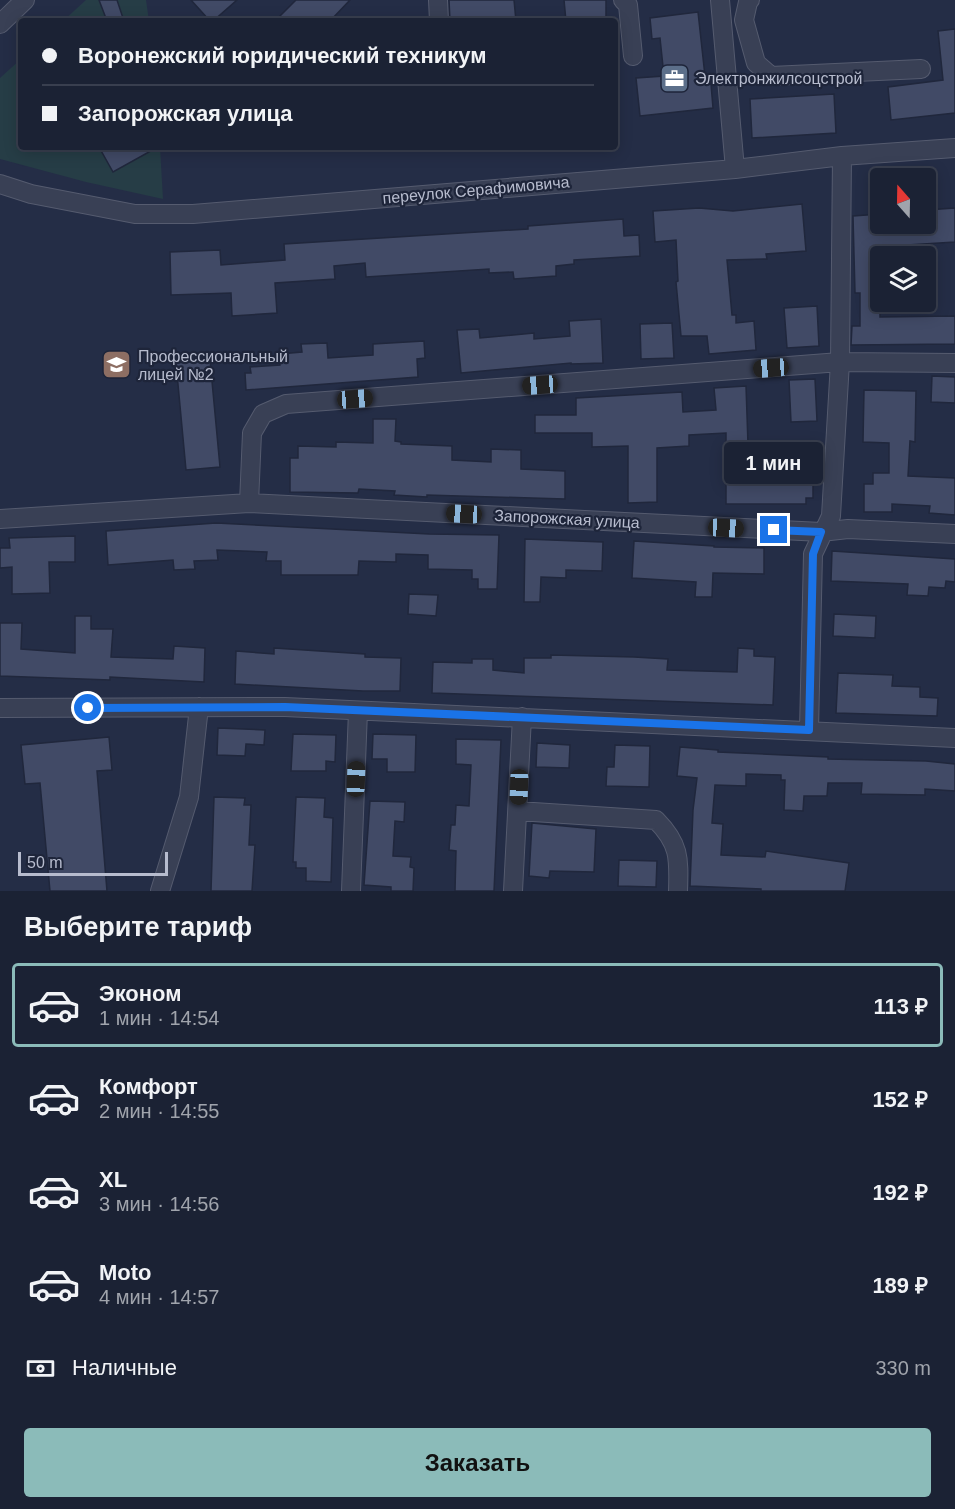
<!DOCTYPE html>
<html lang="ru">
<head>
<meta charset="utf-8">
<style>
	:root { --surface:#1b2234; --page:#242a3c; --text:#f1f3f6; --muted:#a0a4ac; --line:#393f4f; --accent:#8bbbb9 }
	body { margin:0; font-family:Helvetica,sans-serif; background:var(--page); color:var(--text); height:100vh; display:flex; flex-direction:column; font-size:22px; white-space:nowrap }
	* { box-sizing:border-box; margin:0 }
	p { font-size:20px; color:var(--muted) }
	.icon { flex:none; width:33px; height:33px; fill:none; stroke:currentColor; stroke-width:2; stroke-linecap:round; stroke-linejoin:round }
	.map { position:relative; height:891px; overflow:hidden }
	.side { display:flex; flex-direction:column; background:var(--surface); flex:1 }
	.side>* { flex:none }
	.banner { position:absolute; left:18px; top:18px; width:600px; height:132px; border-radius:6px; box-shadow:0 3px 15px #0003,0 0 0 2px var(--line); display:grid; align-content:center; height:132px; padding:0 24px; background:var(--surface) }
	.needle { width:39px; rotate:340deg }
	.buttons { position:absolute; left:870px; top:168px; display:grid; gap:12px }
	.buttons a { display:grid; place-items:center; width:66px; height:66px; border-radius:6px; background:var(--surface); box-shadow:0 3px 15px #0003,0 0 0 2px var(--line); font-size:30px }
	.scale { position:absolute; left:18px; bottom:15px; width:150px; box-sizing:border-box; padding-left:6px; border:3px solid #b7bcce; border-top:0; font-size:16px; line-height:21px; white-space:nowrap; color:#b7bcce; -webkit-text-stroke:4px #1e253a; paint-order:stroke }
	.end { position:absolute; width:27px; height:27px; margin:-14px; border:8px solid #1a73e8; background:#fff; box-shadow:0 0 0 3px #fff }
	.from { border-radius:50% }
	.bubble { position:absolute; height:42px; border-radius:6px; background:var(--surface); box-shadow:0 3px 15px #0003,0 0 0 2px var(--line); font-size:20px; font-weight:700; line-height:42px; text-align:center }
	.car { position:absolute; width:18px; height:36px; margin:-18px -9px; border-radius:8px; box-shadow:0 0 4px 2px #0007; background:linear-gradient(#222 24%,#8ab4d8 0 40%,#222 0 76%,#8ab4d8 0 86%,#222 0) }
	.banner b { display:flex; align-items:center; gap:21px; height:57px; font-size:22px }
	.banner b+b { border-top:2px solid var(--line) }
	.banner i { width:15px; height:15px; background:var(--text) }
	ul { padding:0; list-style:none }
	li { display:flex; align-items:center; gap:18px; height:84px; margin:0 12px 9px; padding:0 12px; border:3px solid transparent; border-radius:6px }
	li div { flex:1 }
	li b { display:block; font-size:22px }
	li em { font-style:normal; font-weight:700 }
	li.current { border-color:var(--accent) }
	li>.icon { width:54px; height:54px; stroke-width:1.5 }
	h2 { padding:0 24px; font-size:27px; line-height:72px }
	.pay { display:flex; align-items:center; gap:15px; height:66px; padding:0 24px; font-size:22px }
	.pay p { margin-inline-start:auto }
	.cta { display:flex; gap:12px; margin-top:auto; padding:12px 24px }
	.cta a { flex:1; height:69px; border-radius:6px; background:var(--accent); color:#111; font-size:24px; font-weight:700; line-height:69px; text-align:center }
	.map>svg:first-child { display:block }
	.green { fill:#263d46 }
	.building { fill:#414a66; stroke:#20273c; stroke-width:1.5 }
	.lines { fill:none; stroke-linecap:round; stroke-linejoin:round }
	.minor-casing { stroke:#555b6f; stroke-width:20 }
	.minor { stroke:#394055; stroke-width:18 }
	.route { stroke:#1a73e8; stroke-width:8 }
	.labels { text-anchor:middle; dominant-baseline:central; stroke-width:4.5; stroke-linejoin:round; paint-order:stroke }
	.poi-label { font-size:16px; fill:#b7bcce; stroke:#1e253a; text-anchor:start }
	.street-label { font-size:16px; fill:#b7bcce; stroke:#1e253a }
</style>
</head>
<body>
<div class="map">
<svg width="955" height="891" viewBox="0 0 955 891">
	<rect width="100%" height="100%" fill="#242d46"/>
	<!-- green -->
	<path class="green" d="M86,0H146L149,21H63Z
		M21,59V147H160L163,199L86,182L0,159V78Z"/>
	<!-- building -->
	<path class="building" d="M99,0H117L124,21H107Z
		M191,0H237L213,21H210Z
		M296,0H350L330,21H275Z
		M449,0H514L516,21H450Z
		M564,0H606V21H566Z
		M698,12L706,85L711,84L713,108L640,116L636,78L664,76L660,38L652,39L650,18Z
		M955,29V113L891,120L888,87L943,80L938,31Z
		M834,94L836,133L752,138L750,99Z
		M99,147H158L113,172Z
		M802,204L806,251L766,254L767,259L727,260L732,315H736V323L754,321L756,350L709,354L707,336H681L676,282L678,281L676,240L655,242L653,211L699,208L733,211Z
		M955,208V242L892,246V253H880V317L955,316V344L851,345L852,326H860V293H855L853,216L880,214V224H926V210Z
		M623,219L624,236L639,235L640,256L574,260V264L556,266V276L514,279L513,272L489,273V269L366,277L365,263L334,266L335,279L275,283L277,313L232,316L231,293L171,295L170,252L220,250L221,265L285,260L284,244L528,229V226Z
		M817,306L819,346L787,348L784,308Z
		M601,319L603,363L571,364V363L461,373L457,330L479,329L480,338L534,333V339L570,336L569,321Z
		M672,323L674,358L641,359L640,324Z
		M424,341L425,358L417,359L418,377L246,390L245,373H251L250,367L280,365L279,354L302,352L301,344L327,343L328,358L373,355V344Z
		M210,360L220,467L186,470L176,363Z
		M932,376L955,377V403L931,402Z
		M815,379L817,421L791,422L789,380Z
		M746,386L748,444H753V461H785L786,468H813V498H806V504H726V433L689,435V446L657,448V502L628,503V446L592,447V433H535V415H576V398L682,392L683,412L716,410L714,388Z
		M864,390L916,391L915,442L910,441L908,476L955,478V515L929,513L930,506L892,504V512H864V484H873V473H889V443L863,442Z
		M373,419H396L395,441L401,442V444L452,446V460L491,462V449L521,450V469L565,471V499L427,495V497L394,495L395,491L359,489L358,493L290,492V458H298V446L336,447V442L373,443Z
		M216,523L429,534L499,535L497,589H478V579H472V570L428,569V555L396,554V562L359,561L358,575H281V561H266L267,552L217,550L218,560L194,561L195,569L174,570L173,560L108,565L106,531Z
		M75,536V562H49L50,593L12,594V567L0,568V548H10L9,538Z
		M525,539L603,542L602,571L566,570V578L541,577L540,602H524Z
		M634,541L714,546V547L764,548V574L713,573L712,597H695L696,582L632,578Z
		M832,551L955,559V582L946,581L945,588L929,587L928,596L907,595L908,584L831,581Z
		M409,594L438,595L436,616L408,614Z
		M834,614L876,616L875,638L833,636Z
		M75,616H91V629H113L111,657L173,659L174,646L205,648L204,682L110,677V680L0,676V623H22L21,649L75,653Z
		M274,648L365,654V657L401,658L400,691H363L235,684L236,651L274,654Z
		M738,648L754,649V656L775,657L773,705L432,693L433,662L472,663V659H493V670L524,673V658H551V655L634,657L668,659L667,670L737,672Z
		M838,673L893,675L892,686L920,687V697L938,698L937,716L836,713Z
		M218,728L265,730L264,745L246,744L245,756L217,755Z
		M293,734L336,735L335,762L326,761V771H291Z
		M373,734L416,735L415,772H387V759H372Z
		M109,737L112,770L97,771L107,891H50L40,783L25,784L21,745Z
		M456,739L501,740L494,891H455L456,851L449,850L451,825H455L456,805L469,806L471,765L456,764Z
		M537,743L570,745L569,768L536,767Z
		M615,745L650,746L649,787L606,786L607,767H614Z
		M680,747L718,750V752L828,757V759L926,761L955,764V791L925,789V795L861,794L862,783H828L827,796H804L803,811L784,810L785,780H781V775L746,774V786L715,785L712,823L723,824L721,855L765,857L766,851L849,863L845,891H761V889L690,886L693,810L697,778L677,776Z
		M214,797L245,798L244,805H251L249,845H255L252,891H211Z
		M296,797L325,798L324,817L333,818L331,882L306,881V868H296V862H293Z
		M370,801L405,802L404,822L395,821L393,856L411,857L410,867L414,868L413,891H391V887L364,885Z
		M532,823L596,829L594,872L550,871L549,878L529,876Z
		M619,860L657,861L656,887L618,886Z"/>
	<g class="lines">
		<defs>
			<path id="minor" d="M438,0L439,21
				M623,0L628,5L633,56
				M720,0L735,169
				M750,0L748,2L744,20L756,63L771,76L921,69
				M0,24L25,0
				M0,184L31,194L135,214H193L735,169L842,156L955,148
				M249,503L252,433L263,414L286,404L840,362L955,363
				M0,519L249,503L821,532L848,529L955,534
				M0,708L285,707L955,738
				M809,730L813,554L831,516L840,362L842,156
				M518,811L656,820C680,844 679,859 678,891
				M160,891L189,797L199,707
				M351,891L358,711
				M513,891L522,717"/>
		</defs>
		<!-- minor casing -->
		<use href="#minor" class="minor-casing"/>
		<!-- minor -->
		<use href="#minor" class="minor"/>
	</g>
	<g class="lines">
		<!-- route -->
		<path class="route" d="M88,708L285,707L809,730L813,554L821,532L774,530"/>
	</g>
	<!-- icons -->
	<defs>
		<symbol id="office-square" viewBox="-11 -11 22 22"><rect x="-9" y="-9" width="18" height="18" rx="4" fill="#5c6f8a" stroke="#1e253a"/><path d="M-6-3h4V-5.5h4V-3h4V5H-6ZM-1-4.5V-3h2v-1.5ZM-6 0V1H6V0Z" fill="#fff"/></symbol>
		<symbol id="university-square" viewBox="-11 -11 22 22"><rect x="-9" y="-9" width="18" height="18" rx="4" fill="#8d6e63" stroke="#1e253a"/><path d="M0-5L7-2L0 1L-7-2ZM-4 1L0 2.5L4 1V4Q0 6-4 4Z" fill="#fff"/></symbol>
	</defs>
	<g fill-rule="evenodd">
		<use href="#office-square" x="658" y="62" width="33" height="33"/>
		<use href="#university-square" x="100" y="348" width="33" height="33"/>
	</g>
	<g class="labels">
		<!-- poi labels -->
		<g class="poi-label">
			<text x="695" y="78">Электронжилсоцстрой</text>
			<text x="138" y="356">Профессиональный<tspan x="138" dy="18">лицей №2</tspan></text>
		</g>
		<!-- street labels -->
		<g class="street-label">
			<text transform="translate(476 190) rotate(-5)">переулок Серафимовича</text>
			<text transform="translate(567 519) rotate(3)">Запорожская улица</text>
		</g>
	</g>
</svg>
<div class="buttons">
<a><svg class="needle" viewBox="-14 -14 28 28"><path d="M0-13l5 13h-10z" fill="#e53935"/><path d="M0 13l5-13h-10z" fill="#a0a4ac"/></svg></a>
<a><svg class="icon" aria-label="layers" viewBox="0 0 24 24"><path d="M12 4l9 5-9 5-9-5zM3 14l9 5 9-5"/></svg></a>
</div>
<div class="scale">50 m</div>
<i class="end from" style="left:88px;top:708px"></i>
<i class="end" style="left:774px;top:530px"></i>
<div class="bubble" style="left:724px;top:442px;width:99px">1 мин</div>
<i class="car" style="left:771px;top:368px;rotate:266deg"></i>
<i class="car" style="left:540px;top:385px;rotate:266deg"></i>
<i class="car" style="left:355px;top:399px;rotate:86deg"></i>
<i class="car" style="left:464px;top:514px;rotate:273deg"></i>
<i class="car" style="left:726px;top:528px;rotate:93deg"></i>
<i class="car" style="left:356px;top:779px;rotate:2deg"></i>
<i class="car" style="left:519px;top:787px;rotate:182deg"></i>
<div class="banner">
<b><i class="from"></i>Воронежский юридический техникум</b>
<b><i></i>Запорожская улица</b>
</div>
</div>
<section class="side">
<h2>Выберите тариф</h2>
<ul>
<li class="current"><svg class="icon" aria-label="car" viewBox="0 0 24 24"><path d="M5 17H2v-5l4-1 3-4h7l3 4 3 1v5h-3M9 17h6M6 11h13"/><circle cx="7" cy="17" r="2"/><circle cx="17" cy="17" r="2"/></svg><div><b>Эконом</b><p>1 мин · 14:54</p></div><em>113 ₽</em></li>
<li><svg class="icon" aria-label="car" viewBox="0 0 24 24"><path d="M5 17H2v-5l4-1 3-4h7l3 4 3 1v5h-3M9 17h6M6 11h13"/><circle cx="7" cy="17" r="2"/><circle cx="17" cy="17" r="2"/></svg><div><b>Комфорт</b><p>2 мин · 14:55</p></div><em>152 ₽</em></li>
<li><svg class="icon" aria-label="car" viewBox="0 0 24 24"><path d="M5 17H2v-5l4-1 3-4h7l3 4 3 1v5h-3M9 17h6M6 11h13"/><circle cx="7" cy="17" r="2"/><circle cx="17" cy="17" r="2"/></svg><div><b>XL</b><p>3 мин · 14:56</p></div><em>192 ₽</em></li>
<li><svg class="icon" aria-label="car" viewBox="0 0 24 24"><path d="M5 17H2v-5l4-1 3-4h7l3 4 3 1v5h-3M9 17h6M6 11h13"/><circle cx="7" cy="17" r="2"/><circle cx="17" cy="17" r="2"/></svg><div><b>Moto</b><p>4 мин · 14:57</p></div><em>189 ₽</em></li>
</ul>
<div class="pay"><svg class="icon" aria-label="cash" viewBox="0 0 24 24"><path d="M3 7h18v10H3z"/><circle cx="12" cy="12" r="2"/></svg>Наличные<p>330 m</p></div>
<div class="cta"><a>Заказать</a></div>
</section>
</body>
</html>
